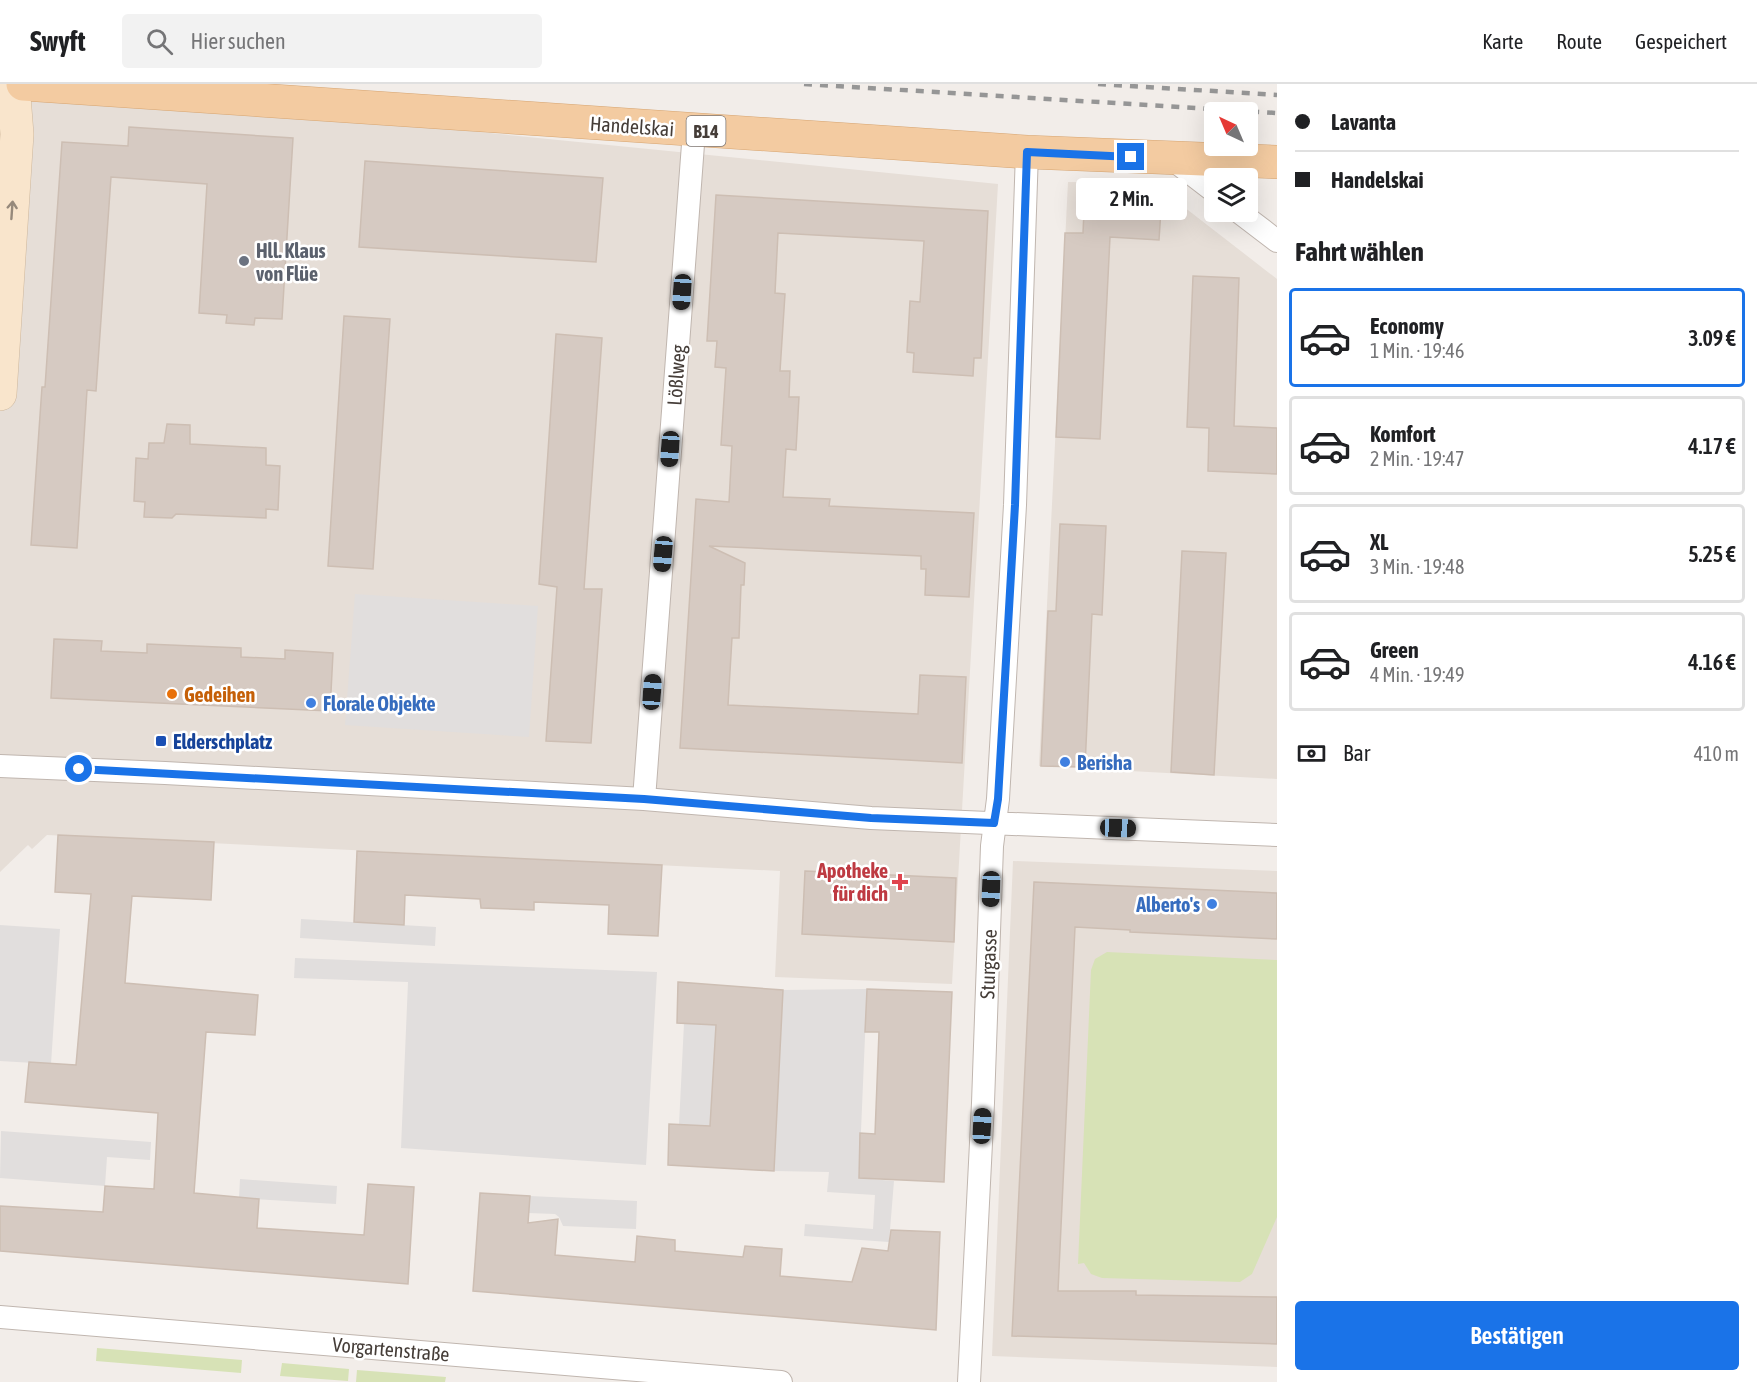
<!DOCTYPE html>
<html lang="de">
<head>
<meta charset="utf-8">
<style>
	:root { --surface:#fff; --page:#f2f2f2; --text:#202124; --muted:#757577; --line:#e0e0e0; --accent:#1a73e8 }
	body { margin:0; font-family:"Asap Condensed",sans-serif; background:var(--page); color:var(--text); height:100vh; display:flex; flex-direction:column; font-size:22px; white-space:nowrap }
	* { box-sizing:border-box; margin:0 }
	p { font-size:20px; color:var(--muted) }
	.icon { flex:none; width:33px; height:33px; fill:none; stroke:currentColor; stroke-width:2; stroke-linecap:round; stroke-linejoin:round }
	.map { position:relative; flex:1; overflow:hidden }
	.panel { display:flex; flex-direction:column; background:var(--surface); width:480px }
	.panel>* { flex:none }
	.guide { display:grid; align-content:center; height:132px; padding:0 18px; background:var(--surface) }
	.needle { width:39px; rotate:316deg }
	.controls { position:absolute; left:1204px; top:18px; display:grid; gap:12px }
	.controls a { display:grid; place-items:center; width:54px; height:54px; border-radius:6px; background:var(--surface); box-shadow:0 6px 24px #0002; font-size:30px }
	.end { position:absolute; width:27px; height:27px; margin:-14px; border:8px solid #1a73e8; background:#fff; box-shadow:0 0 0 3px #fff }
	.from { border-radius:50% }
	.bubble { position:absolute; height:42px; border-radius:6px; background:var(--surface); box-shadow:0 6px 24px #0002; font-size:20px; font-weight:600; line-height:42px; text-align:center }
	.car { position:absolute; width:18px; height:36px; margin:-18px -9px; border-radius:8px; box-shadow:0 0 4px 2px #0007; background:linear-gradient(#222 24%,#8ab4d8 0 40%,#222 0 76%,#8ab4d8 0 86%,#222 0) }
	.guide b { display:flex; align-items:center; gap:21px; height:57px; font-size:22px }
	.guide b+b { border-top:2px solid var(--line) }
	.guide i { width:15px; height:15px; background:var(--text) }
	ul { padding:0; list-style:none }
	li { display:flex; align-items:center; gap:18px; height:99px; margin:0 12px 9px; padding:0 6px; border:3px solid var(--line); border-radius:6px }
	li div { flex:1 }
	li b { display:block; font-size:22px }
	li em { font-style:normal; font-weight:600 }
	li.active { border-color:var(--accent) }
	li>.icon { width:54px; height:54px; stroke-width:1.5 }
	h2 { padding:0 18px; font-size:27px; line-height:72px }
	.pay { display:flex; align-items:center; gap:15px; height:66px; padding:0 18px; font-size:22px }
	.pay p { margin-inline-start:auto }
	.button { display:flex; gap:12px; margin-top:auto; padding:12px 18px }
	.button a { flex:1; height:69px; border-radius:6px; background:var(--accent); color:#fff; font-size:24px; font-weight:600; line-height:69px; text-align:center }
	header { display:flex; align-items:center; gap:36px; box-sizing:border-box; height:84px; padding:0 30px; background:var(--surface); border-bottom:2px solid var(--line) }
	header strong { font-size:28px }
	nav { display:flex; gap:33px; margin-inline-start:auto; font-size:21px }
	.search { width:420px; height:54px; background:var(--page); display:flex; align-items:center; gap:15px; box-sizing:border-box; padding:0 21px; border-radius:6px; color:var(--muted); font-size:22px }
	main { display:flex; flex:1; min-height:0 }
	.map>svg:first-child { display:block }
	.residential { fill:#e6ded7 }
	.green { fill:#d7e2b6 }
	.parking { fill:#e1dedd }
	.building { fill:#d6cac2; stroke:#cdbeb3; stroke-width:1.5 }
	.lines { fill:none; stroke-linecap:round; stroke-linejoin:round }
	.minor-casing { stroke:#c0b6af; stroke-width:24 }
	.secondary-casing { stroke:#cdb79d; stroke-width:34 }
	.primary-casing { stroke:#d6a572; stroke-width:34 }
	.minor { stroke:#fff; stroke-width:22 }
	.secondary { stroke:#f9e5cc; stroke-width:33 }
	.primary { stroke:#f3cba1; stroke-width:33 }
	.rail { stroke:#969696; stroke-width:4.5; stroke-dasharray:8 8; stroke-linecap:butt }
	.oneway { stroke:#96897b }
	.route { stroke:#1a73e8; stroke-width:8 }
	.worship-dot { fill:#6b7280; stroke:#fff; stroke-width:2 }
	.food-dot { fill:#e8710a; stroke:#fff; stroke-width:2 }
	.shop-dot { fill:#3f7fe0; stroke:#fff; stroke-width:2 }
	.transit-dot { fill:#1a4fb4; stroke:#fff; stroke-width:2 }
	.health-dot { fill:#e0444e; stroke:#fff; stroke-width:2 }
	.labels { text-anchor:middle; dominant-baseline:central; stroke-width:5; stroke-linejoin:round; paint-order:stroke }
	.shield { fill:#fff; stroke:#7d7774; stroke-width:1.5 }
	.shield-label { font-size:18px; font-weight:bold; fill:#453d38 }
	.street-label { font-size:20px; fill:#453d38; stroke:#fff }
	.worship-label { font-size:20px; font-weight:bold; fill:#5b616d; stroke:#fff; text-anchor:start }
	.food-label { font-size:20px; font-weight:bold; fill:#c56008; stroke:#fff; text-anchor:start }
	.shop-label { font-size:20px; font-weight:bold; fill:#366cbe; stroke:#fff; text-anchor:start }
	.transit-label { font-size:20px; font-weight:bold; fill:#164399; stroke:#fff; text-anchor:start }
	.health-label { font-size:20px; font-weight:bold; fill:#be3a42; stroke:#fff; text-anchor:end }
</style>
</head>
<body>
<header>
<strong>Swyft</strong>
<div class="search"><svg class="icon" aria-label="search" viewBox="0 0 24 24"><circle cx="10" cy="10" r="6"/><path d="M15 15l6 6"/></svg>Hier suchen</div>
<nav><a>Karte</a><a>Route</a><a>Gespeichert</a></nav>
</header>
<main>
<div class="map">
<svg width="1277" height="1298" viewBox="0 0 1277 1298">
	<rect width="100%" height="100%" fill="#f2ede9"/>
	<!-- residential -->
	<path class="residential" d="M0,0L998,100L952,900L775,893L780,787L47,751L32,765L28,761L0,788Z
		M1068,98L1153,99L1277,195V695L1039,682Z
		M1013,777L1277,787V1283L992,1272Z"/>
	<!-- green -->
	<path class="green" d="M1107,868L1277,876V1133L1252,1190L1240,1198L1102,1194L1091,1190L1084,1179L1078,1180L1091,886L1095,875Z
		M97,1264L242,1276L241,1289L96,1277Z
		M282,1279L349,1285L348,1297L280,1292Z
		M357,1286L446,1293L445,1298H356Z"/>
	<!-- parking -->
	<path class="parking" d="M355,510L538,522L529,653L345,641Z
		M301,835L436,843L435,862L300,854Z
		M0,841L60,845L51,980L0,977Z
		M295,874L657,888L646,1081L401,1064L408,898L294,894Z
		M867,905L859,1094L894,1097L889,1158L804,1152L805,1140L873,1145L875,1111L827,1108L829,1088L774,1087L783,906Z
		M684,939L716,941L710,1042L679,1041Z
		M1,1047L151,1058L150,1076L107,1073L105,1102L0,1094Z
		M240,1095L337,1102L336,1120L239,1114Z
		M530,1112L637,1117L636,1145L563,1142L559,1133L555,1130L528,1129Z"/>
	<!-- building -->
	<path class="building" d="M129,43L293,54L282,235L255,234L254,241L226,239L227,231L199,229L207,100L111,93L96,307L87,306L77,464L31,461L42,303H45L62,58L128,62Z
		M365,77L603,94L596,178L359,163Z
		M1085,106L1162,110L1159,156L1110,153L1100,355L1056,353L1065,149H1083Z
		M716,111L988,127L981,274H974L973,292L913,288L914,269L907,268L910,217L920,218L924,157L778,149L775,209L785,210L780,287H790L789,313H799L796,366L786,365L783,413L830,415L829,422L974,429L969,513L925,511L926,485H921V472L709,462L745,479L744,501H741L739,554H732L728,621L918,630L920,591L966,593L962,679L680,664L696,415L729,418L732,362L721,361L726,284L715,283L717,257H707Z
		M1193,192L1239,194L1234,342L1277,344V390L1208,387L1209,344L1187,343Z
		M344,232L390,235L373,485L328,482Z
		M556,250L602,254L584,505H602L591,659L546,657L557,503L539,500Z
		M167,340L190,341V360L266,364V381L280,382L278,426L266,425V434L176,430L172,434L144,433L145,418L134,417L136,374L148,375L149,359H164Z
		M1060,440L1106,442L1102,531L1092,530L1085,683L1041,682L1048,527H1056Z
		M1182,467L1226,469L1214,691L1171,688Z
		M54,555L102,557L101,567L147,569V560L241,564V573L285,575V566L333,569L330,627L51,614Z
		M58,751L214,758L211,816L132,812L125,899L258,911L255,951L206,948L194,1109L259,1115L257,1144L364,1151L368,1100L414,1103L408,1200L0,1167V1122L103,1128L105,1102L154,1105L158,1029L25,1018L29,978L76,981L91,810L55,808Z
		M357,767L662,781L658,852L608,850L609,821L534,818V826L481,824L480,815L405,811L404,841L354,838Z
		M805,787L956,794L954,858L802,850Z
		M1034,798L1277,809V855L1130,848V846L1075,843L1058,1207H1136V1211L1277,1213V1260L1012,1252Z
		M678,898L783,906L774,1087L668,1081L669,1040L710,1042L716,941L677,939Z
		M867,905L952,908L944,1098L859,1094L860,1049L875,1050L879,948H865Z
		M480,1109L530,1112L528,1139L558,1135L555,1171L635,1178L637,1152L675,1156V1167L743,1173L745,1162L782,1165L780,1192L852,1198L862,1164L888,1167L891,1146L940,1148L936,1246L473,1207Z"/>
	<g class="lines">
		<defs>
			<path id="minor" d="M1172,75L1215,108
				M1239,128L1277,157
				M0,682L165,689L644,715L871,734L1277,751
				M644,715L694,47
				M0,1233L781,1298
				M969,1298L983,1019L992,762L998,715L1015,421L1027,68"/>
			<path id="secondary" d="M0,310L17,50L13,0"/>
			<path id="primary" d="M23,0L1027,68L1277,78"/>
		</defs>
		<!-- minor casing -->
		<use href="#minor" class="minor-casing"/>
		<!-- secondary casing -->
		<use href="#secondary" class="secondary-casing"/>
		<!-- primary casing -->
		<use href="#primary" class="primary-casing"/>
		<!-- minor -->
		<use href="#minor" class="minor"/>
		<!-- secondary -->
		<use href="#secondary" class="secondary"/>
		<!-- primary -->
		<use href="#primary" class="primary"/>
		<!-- rail -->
		<path class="rail" d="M804,0L1277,29
			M1098,0L1277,11"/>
	</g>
	<!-- one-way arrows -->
	<defs><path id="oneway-shaft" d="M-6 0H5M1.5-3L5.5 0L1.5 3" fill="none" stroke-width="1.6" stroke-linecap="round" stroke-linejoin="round" transform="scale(1.5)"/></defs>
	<use class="oneway" href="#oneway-shaft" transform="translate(12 126) rotate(-86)"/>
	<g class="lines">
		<!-- route -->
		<path class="route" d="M79,685L644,715L871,734L994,739L998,715L1015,421L1027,68L1131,73"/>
	</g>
	<!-- markers -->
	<circle class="worship-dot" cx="244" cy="177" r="6"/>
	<circle class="food-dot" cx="172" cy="610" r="6"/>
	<g class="shop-dot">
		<circle cx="311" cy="619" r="6"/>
		<circle cx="1065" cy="678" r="6"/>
		<circle cx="1212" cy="820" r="6"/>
	</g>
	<rect class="transit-dot" x="155" y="651" width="12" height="12" rx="3"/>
	<path class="health-dot" d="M897 789h6v6h6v6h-6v6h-6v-6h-6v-6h6z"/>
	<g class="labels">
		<!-- shield labels -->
		<rect class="shield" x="686.5" y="32" width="39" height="30" rx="4.5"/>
		<g class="shield-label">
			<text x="706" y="47">B14</text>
		</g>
		<!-- street labels -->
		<g class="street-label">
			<text transform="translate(632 42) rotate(4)">Handelskai</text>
			<text transform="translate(676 291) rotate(-86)">Lößlweg</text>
			<text transform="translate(988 880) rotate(-88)">Sturgasse</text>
			<text transform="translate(391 1265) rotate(5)">Vorgartenstraße</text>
		</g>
		<!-- worship labels -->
		<g class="worship-label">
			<text x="256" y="166">Hll. Klaus<tspan x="256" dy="23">von Flüe</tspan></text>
		</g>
		<!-- food labels -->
		<g class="food-label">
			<text x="184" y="610">Gedeihen</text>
		</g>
		<!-- shop labels -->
		<g class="shop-label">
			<text x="323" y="619">Florale Objekte</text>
			<text x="1077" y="678">Berisha</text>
			<text x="1200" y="820" text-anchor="end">Alberto's</text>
		</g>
		<!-- transit labels -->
		<g class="transit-label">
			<text x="173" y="657">Elderschplatz</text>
		</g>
		<!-- health labels -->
		<g class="health-label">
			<text x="888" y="786">Apotheke<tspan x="888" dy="23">für dich</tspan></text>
		</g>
	</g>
</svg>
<div class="controls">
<a><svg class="needle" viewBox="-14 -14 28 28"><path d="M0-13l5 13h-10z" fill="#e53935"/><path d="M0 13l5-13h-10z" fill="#757577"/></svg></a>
<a><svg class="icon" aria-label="layers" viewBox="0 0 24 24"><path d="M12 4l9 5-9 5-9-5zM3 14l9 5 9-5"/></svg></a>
</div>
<i class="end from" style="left:79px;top:685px"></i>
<i class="end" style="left:1131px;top:73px"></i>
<div class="bubble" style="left:1076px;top:94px;width:111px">2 Min.</div>
<i class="car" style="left:682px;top:208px;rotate:184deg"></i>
<i class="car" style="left:670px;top:365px;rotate:184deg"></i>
<i class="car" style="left:663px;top:470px;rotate:185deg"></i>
<i class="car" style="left:652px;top:608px;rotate:4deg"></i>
<i class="car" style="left:1118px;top:744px;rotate:92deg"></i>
<i class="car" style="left:991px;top:805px;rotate:182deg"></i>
<i class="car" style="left:982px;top:1042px;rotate:3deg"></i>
</div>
<section class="panel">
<div class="guide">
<b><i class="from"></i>Lavanta</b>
<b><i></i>Handelskai</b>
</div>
<h2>Fahrt wählen</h2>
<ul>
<li class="active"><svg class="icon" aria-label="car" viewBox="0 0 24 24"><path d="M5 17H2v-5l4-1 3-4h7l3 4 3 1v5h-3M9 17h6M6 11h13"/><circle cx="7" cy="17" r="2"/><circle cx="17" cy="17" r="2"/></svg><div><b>Economy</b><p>1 Min. · 19:46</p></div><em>3.09 €</em></li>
<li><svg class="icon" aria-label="car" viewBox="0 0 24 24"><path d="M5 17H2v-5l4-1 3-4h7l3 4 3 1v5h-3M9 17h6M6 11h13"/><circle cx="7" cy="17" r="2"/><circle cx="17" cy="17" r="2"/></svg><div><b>Komfort</b><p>2 Min. · 19:47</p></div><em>4.17 €</em></li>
<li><svg class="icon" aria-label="car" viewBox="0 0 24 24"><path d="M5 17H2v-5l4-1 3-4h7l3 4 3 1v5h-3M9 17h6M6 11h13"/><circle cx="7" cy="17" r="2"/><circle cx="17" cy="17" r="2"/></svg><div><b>XL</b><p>3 Min. · 19:48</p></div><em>5.25 €</em></li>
<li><svg class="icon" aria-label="car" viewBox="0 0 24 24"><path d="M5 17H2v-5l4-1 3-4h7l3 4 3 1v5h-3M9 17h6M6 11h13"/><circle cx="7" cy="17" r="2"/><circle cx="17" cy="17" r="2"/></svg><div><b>Green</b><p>4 Min. · 19:49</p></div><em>4.16 €</em></li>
</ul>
<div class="pay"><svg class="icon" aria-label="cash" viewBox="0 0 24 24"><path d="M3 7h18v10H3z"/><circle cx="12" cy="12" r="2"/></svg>Bar<p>410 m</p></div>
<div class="button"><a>Bestätigen</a></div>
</section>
</main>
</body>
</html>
